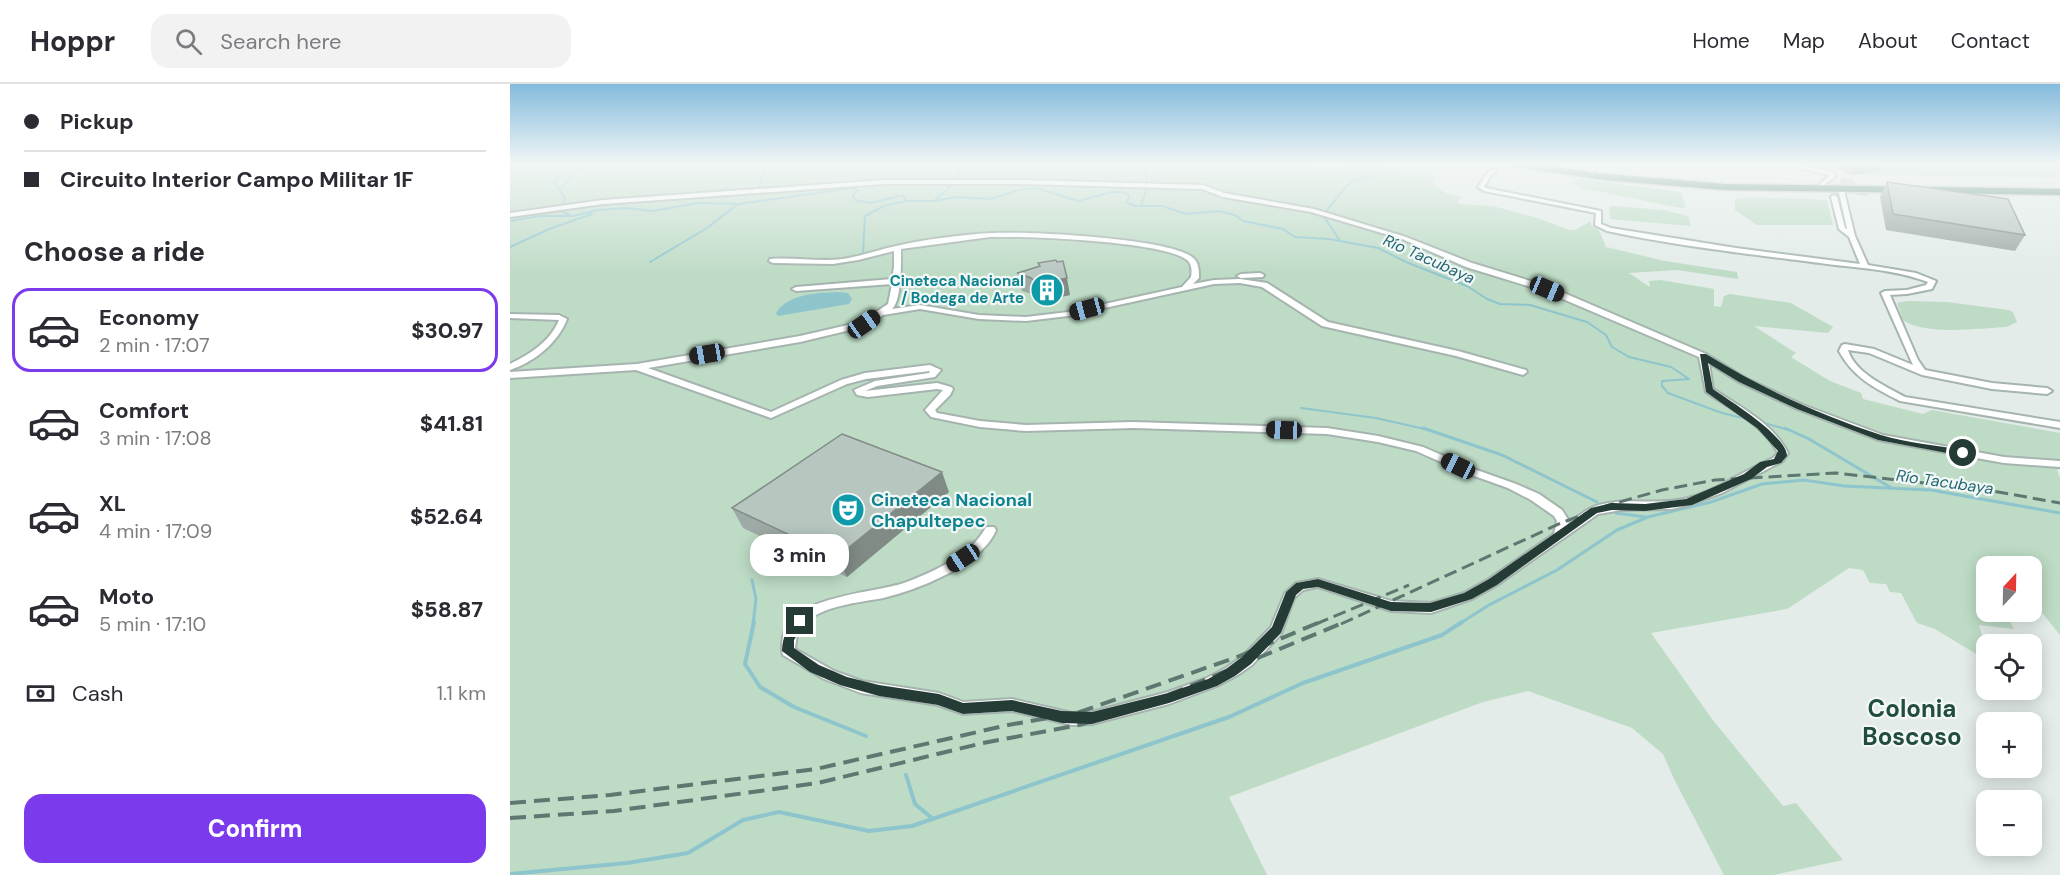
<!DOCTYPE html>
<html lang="en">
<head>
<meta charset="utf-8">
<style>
	:root { --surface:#fff; --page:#f2f2f3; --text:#2b2b33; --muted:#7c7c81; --line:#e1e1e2; --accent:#7c3aed }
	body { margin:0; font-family:"DM Sans",sans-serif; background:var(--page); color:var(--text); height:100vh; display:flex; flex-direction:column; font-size:22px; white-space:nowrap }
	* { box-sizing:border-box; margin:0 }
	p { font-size:20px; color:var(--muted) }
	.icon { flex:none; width:33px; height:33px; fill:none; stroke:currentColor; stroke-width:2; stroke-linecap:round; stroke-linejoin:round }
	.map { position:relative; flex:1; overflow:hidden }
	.panel { display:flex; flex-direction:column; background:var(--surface); width:510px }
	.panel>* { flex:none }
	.hud { display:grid; align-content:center; height:132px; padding:0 24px; background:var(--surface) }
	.needle { width:39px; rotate:22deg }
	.fabs { position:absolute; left:1466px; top:472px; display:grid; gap:12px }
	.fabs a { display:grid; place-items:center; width:66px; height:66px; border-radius:12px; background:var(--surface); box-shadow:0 3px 15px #0003; font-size:30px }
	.end { position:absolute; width:27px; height:27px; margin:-14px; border:8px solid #243c35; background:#fff; box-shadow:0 0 0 3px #fff }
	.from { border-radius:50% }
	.bubble { position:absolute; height:42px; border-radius:18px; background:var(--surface); box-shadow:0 3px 15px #0003; font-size:20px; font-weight:800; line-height:42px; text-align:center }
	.car { position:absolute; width:18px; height:36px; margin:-18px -9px; border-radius:8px; box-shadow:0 0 4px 2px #0007; background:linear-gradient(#222 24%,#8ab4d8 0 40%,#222 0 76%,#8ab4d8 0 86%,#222 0) }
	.hud b { display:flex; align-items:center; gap:21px; height:57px; font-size:22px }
	.hud b+b { border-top:2px solid var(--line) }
	.hud i { width:15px; height:15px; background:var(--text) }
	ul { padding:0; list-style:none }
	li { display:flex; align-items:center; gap:18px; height:84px; margin:0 12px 9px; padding:0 12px; border:3px solid transparent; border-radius:18px }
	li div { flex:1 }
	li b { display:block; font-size:22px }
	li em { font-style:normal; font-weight:800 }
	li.active { border-color:var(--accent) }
	li>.icon { width:54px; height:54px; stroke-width:1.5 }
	h2 { padding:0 24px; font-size:27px; line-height:72px }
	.pay { display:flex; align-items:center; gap:15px; height:66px; padding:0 24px; font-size:22px }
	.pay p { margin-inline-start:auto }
	.primary-button { display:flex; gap:12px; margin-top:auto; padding:12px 24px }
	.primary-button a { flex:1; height:69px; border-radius:18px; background:var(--accent); color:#fff; font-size:24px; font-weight:800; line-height:69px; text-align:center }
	header { display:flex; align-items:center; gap:36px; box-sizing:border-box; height:84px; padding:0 30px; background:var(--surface); border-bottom:2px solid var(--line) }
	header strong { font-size:28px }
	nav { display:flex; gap:33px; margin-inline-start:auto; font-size:21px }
	.search { width:420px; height:54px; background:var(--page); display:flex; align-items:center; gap:15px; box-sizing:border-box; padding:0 21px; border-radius:18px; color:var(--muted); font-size:22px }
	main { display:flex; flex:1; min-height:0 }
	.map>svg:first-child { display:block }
	.green { fill:#bddbc5 }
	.water { fill:#8ec5cd }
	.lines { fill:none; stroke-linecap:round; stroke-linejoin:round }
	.stream-far2 { stroke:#8ec5cd; stroke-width:2 }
	.stream-far1 { stroke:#8ec5cd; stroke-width:3 }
	.stream { stroke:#8ec5cd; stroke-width:4 }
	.minor-tunnel { stroke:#bdc9c4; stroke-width:7; stroke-dasharray:7 3; stroke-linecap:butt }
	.trunk-tunnel { stroke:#bdc9c4; stroke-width:11; stroke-dasharray:11 6; stroke-linecap:butt }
	.minor-casing { stroke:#a6b4af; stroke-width:4 }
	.trunk-casing { stroke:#c2c8c6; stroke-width:3 }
	.minor { fill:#fff; fill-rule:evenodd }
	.trunk { fill:#4e8275; fill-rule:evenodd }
	.rail-far1 { stroke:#5e7770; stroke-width:3; stroke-dasharray:13 6; stroke-linecap:butt }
	.rail { stroke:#5e7770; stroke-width:4; stroke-dasharray:16 8; stroke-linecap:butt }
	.wall { fill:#9eaaa5 }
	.shaded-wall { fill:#818b86 }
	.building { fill:#b8c6c0; stroke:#818b86; stroke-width:1.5 }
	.route { fill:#243c35 }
	.labels { text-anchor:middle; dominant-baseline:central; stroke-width:4.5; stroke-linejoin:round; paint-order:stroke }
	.far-culture-label { font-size:15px; font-weight:bold; fill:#0d838f; stroke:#f3f8f6; text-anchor:end }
	.far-water-label { font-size:16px; font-style:italic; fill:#226874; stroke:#f3f8f6 }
	.culture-label { font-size:18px; font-weight:bold; fill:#0d838f; stroke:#f3f8f6; text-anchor:start }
	.near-neighbourhood-label { font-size:24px; font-weight:bold; fill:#214d41; stroke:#f3f8f6 }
</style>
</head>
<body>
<header>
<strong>Hoppr</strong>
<div class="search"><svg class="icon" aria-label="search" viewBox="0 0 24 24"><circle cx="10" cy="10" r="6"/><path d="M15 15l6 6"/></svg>Search here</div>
<nav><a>Home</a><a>Map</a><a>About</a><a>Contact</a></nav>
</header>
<main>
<section class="panel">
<div class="hud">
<b><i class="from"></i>Pickup</b>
<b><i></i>Circuito Interior Campo Militar 1F</b>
</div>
<h2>Choose a ride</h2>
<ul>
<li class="active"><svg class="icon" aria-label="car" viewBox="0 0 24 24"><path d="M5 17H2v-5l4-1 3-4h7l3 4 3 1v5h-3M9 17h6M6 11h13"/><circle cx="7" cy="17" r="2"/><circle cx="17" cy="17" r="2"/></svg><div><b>Economy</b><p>2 min · 17:07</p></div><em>$30.97</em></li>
<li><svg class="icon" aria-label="car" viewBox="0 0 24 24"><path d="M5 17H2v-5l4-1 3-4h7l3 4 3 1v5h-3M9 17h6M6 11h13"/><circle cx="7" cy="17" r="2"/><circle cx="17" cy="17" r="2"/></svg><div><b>Comfort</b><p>3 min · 17:08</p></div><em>$41.81</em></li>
<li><svg class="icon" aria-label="car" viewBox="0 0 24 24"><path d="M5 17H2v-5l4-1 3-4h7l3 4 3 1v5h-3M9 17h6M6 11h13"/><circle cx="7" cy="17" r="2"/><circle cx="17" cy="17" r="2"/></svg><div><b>XL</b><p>4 min · 17:09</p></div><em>$52.64</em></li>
<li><svg class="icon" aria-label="car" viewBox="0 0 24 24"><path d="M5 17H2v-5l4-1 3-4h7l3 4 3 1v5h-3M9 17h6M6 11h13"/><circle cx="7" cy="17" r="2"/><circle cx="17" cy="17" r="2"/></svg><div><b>Moto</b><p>5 min · 17:10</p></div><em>$58.87</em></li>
</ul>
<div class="pay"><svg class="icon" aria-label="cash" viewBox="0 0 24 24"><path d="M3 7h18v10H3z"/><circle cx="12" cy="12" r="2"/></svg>Cash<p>1.1 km</p></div>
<div class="primary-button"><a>Confirm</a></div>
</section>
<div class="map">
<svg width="1550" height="791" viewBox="0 0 1550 791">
	<rect width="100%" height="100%" fill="#e3ece8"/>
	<!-- green -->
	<path class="green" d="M0,80H778L815,82L868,80L927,92L922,100L937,110L951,113L947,118L951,120L983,122L1027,134L1060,146H1065L1081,137V141L1089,146L1096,163L1155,177L1227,188L1228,195L1167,186L1119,189L1140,203L1139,197L1150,196L1204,205V222L1211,223L1214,212L1220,210L1281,219L1323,243L1318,249L1244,242L1286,269L1281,273L1320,297L1351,309L1353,315L1413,330L1422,326L1550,349V385L1547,386L1550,394V551L1529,525H1521V483H1476V528H1495L1504,545L1469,541L1475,563L1476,576L1425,545L1407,539L1391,509L1380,508L1376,500L1360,499L1353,486L1339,484L1277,525L1141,549L1202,635L1273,722L1286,719L1333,776L1263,791H1214L1164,695L1153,670L1122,644L1018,607L973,618L719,713L757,791H0Z
		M1282,80H1550V94L1350,91Z
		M1070,95L1171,108L1176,123L1171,124L1071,104L1064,100L1066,96Z
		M1239,113L1317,116L1323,141H1247L1225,126V115Z
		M1103,122L1154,126L1178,132L1181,142L1100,135L1099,123Z
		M1397,217L1437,218L1498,226L1503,228L1507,238L1496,243C1469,244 1415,252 1393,236L1387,219Z"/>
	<!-- water -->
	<path class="water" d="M327,208L338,209L342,215L339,220L268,232L266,229C278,210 306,209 327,208Z"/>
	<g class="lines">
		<!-- stream-far2 -->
		<path class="stream-far2" d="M446,95L453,80
			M637,100L636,83L638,80
			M248,105L255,85L260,80
			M49,106C59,97 65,87 77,80
			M426,115L444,99
			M54,121L55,114L44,98L59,80
			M631,122L637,104
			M52,125L51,127L60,131
			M817,126L841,97L883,86
			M812,130L829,155
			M0,137L30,132H64L88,126L117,124L142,127L189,119L228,120L343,104L348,106L343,111L345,116L361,119L393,111L396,117H423L447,113L481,115L509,106L526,104L568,117L602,108H614L619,112L617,119L625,122H652L676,130L709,127L725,131L733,137L773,145L785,153L819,155L868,164L896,178L957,202L977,215L990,220L1020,221L1077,238L1096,251L1102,263L1119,273L1161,283L1179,295L1152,297V302L1158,309L1212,329L1241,336
			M0,163L39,145L82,130
			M353,168L355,132L374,122L396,117
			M140,178L197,144L228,120
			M791,324L866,334L919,346
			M1247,337L1279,346"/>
		<!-- stream-far1 -->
		<path class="stream-far1" d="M913,344L992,371L1087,418
			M1275,344L1299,355L1380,403
			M1106,429L1136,433
			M242,496L246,515L243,540
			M949,540L979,521L1047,486L1107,446L1138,433L1201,418L1252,400L1294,396L1334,402L1421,406L1550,429"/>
		<!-- stream -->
		<path class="stream" d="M244,538L235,580L250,603L284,623L356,652
			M396,691L405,720L423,735
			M0,790L117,779L178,769L233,736L269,728L359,747L402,742L719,633L793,599L932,551L952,538"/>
		<!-- minor-tunnel -->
		<path class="minor-tunnel" d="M1324,113L1336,98"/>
		<!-- trunk-tunnel -->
		<path class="trunk-tunnel" d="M1337,95L1336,98L1344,105L1362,107"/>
		<defs>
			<path id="minor" d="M1084,80H1090L1081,89H1077V87Z
				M1273,80H1284L1322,88L1326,92L1313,102L1310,100L1320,91Z
				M984,85L987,87L982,90L974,103L976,104L1091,127V140L1101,144L1226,164L1350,180L1339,153L1329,145L1321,113L1324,111L1327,113L1335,144L1337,145L1328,104L1333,103L1345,152L1358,181L1406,189L1426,197L1422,205L1397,210L1380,211L1408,276L1415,286L1482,299L1537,304L1542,307L1537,310L1482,305L1412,291L1359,269L1338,266C1345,289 1375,302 1395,313L1550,338V344L1390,317C1364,304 1343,293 1329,267L1332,261L1335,260L1364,265L1403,281L1371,209L1375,207L1397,206L1416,201L1418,198C1384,185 1345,184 1310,179C1239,170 1167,162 1097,147L1085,141L1086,129L974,107L968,103L978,88Z
				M374,96H512L693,101L714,109L804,125L896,153L962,179L1040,203L1196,270L1235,294L1293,321L1373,351L1494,373L1550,377V383L1494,379L1368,356L1287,325L1229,298L1199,279L1203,305C1230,323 1263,339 1278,369L1273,377L1212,409L1178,421L1162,425L1112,426L1088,430L987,501L962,515L921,529L881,527L808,503L793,506L784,514L771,550L742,581L726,592L707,602L659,620L582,640L562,641L502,627L453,630L428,621L351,609L314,595L273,571C271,565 272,559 273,553C281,511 362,510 394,499C423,488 461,472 476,443H484L486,446C472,481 407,506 373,514C347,519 315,521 294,539C287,546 286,555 285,565L324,587L352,597L429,609L453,618L502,615L562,629L582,628L658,608L697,594L716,584L732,573L761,543L775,509L786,499L808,495L881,517L921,519L954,509L979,495L1044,450L1047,437L1044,432L1021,416L998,404L956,389L906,367L868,358L817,350L623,344L516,347L470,343L421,333L415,326L433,306L427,305L358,313L347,311L344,306L365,297L419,289L420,287L356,295L337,300L261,334L126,286L0,294V288L127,280L290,252L351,238L378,220L382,200L286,207L282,205L286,203L382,195L384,183V167L348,176L323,180L263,179L259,177L260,175C284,173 309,178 333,175C351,172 368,166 386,162C417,155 449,151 481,149C516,147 658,154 682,173C689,178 689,186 689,194L683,200L704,196L730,195L757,199L818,238L948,267L1016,286L1017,288L1013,291L946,272L812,242L752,203L730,199L704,200L558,232L516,237L469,235L410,225L373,231L357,242L290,258L138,284L261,328L331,296L355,289L420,281L431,286L425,293L367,302L355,307L427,299L441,303L443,305L440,311L425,326L427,329L470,337L516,341L623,338L753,342L817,344L868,352L913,363L964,385L1006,400L1029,410L1052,426L1059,437L1058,440C1065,435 1073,428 1081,424C1110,411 1144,422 1174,415C1205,408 1233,387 1263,374L1268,369C1254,341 1221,325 1196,308L1189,273L1034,207L956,183L892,155L801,128L713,113L692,105L512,100H374L93,120L0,133V129L93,116ZM480,153C515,152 653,157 677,176C682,180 682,187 681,193L672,203L558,228L516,233L469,231L410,221L382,225C392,216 391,179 391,165Z
				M750,189L754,191L753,193L731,194L727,192L731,190Z
				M0,230L49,231L57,235C48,259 24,278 0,286V280C20,270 40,258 49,236L0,234Z"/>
			<path id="trunk" d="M1000,80H1025L1095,90L1215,100L1550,105V111L1215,106L1095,96L1005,83Z"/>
		</defs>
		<!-- minor casing -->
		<use href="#minor" class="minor-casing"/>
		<!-- trunk casing -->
		<use href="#trunk" class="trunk-casing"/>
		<!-- minor -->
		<use href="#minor" class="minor"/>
		<!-- trunk -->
		<use href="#trunk" class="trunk"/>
		<!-- rail-far1 -->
		<path class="rail-far1" d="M806,540L899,501
			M831,540L1051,439L1099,421L1152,406L1205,396L1326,389L1477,406L1550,419"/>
		<!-- rail -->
		<path class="rail" d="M0,719L100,711L306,685L498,641L567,629L727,573L810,538
			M0,734L104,727L308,699L473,659L569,641L624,625L835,538"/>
	</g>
	<!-- wall -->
	<path class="wall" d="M1328,80H1372L1369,87L1341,91L1326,84Z
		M1377,98L1515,151L1505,167L1376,146L1370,113Z
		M528,179L560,211L532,217L525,211L512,207L508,189L529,183Z
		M439,408L337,493L233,444L222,424Z"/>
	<!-- shaded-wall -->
	<path class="shaded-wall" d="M1346,80H1372L1369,87L1341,91Z
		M557,194L560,211L532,217L528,200Z
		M432,388L439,408L337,493L327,473Z"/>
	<!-- building -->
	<path class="building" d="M1377,98L1498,115L1515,151L1383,130Z
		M546,176L547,178L553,177L557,194L528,200L521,194L508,189L530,182L528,179Z
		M332,350L432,388L327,473L222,424Z"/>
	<!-- sky -->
	<linearGradient id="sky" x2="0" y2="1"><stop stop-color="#84bbdd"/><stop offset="0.42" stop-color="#f2f6f5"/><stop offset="1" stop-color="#f2f6f5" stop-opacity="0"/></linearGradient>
	<rect width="1550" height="191" fill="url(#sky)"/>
	<!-- route -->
	<path class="route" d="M1190,270H1196C1251,304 1310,331 1371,351C1397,359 1426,361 1453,366L1458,369L1453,372L1368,356L1287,325L1229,298L1198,279L1203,305C1220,317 1277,352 1277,372L1271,379L1257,383L1241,395L1182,421L1135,427L1102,426L1087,429L987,501L962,515L921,528L881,527L808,503L793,505L786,511L771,549L741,580L725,592L707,602L659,619L582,640L552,639L502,627L453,630L428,621L369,612L330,601L300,588L272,567C272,554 278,538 290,532L296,537L284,556V564L309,581L337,593L369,601L429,610L453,619L502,616L552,627L582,628L658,609L698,595L716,585L732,573L762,543L776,508L786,499L808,495L881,518L920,519L954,509L979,495L1081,424L1102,419L1135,420L1176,415L1234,390L1250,378L1264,375L1268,367L1247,344L1196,308Z"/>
	<!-- icons -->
	<defs>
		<symbol id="building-disc" viewBox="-11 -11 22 22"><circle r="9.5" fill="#0f9aa8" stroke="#f3f8f6"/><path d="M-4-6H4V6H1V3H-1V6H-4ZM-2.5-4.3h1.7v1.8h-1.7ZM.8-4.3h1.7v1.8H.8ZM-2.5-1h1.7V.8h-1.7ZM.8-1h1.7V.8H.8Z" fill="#fff"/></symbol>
		<symbol id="theatre-disc" viewBox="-11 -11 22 22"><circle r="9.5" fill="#0f9aa8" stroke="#f3f8f6"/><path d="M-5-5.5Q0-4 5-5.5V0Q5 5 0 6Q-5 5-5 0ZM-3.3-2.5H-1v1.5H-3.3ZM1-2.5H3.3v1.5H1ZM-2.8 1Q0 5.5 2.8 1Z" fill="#fff"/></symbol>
	</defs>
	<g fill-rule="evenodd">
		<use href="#building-disc" x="518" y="187" width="38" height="38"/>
		<use href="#theatre-disc" x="319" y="407" width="38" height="38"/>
	</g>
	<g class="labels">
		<!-- far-culture labels -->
		<g class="far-culture-label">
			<text x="514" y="197">Cineteca Nacional<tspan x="514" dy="17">/ Bodega de Arte</tspan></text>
		</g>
		<!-- far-water labels -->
		<g class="far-water-label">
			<text transform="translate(919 175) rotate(24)">Río Tacubaya</text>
			<text transform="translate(1435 398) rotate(8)">Río Tacubaya</text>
		</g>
		<!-- culture labels -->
		<g class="culture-label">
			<text x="361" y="416">Cineteca Nacional<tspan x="361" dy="21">Chapultepec</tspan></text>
		</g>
		<!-- near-neighbourhood labels -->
		<g class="near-neighbourhood-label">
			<text x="1402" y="624">Colonia<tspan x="1402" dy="28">Boscoso</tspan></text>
		</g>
	</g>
</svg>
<div class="fabs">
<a><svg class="needle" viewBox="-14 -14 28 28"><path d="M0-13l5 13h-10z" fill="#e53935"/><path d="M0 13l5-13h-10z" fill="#7c7c81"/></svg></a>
<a><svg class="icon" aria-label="locate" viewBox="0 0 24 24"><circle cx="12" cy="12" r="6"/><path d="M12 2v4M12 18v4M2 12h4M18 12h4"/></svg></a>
<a>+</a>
<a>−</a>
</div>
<i class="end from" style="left:1453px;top:369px"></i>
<i class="end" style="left:290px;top:537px"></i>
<div class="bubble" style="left:240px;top:450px;width:99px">3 min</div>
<i class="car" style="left:1037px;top:205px;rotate:113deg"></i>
<i class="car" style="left:577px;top:225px;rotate:255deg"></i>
<i class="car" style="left:354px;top:240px;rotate:55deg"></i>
<i class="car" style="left:197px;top:270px;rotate:260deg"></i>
<i class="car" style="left:774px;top:346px;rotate:272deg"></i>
<i class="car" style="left:948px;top:382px;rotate:296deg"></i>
<i class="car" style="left:453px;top:474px;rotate:237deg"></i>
</div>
</main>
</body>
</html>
